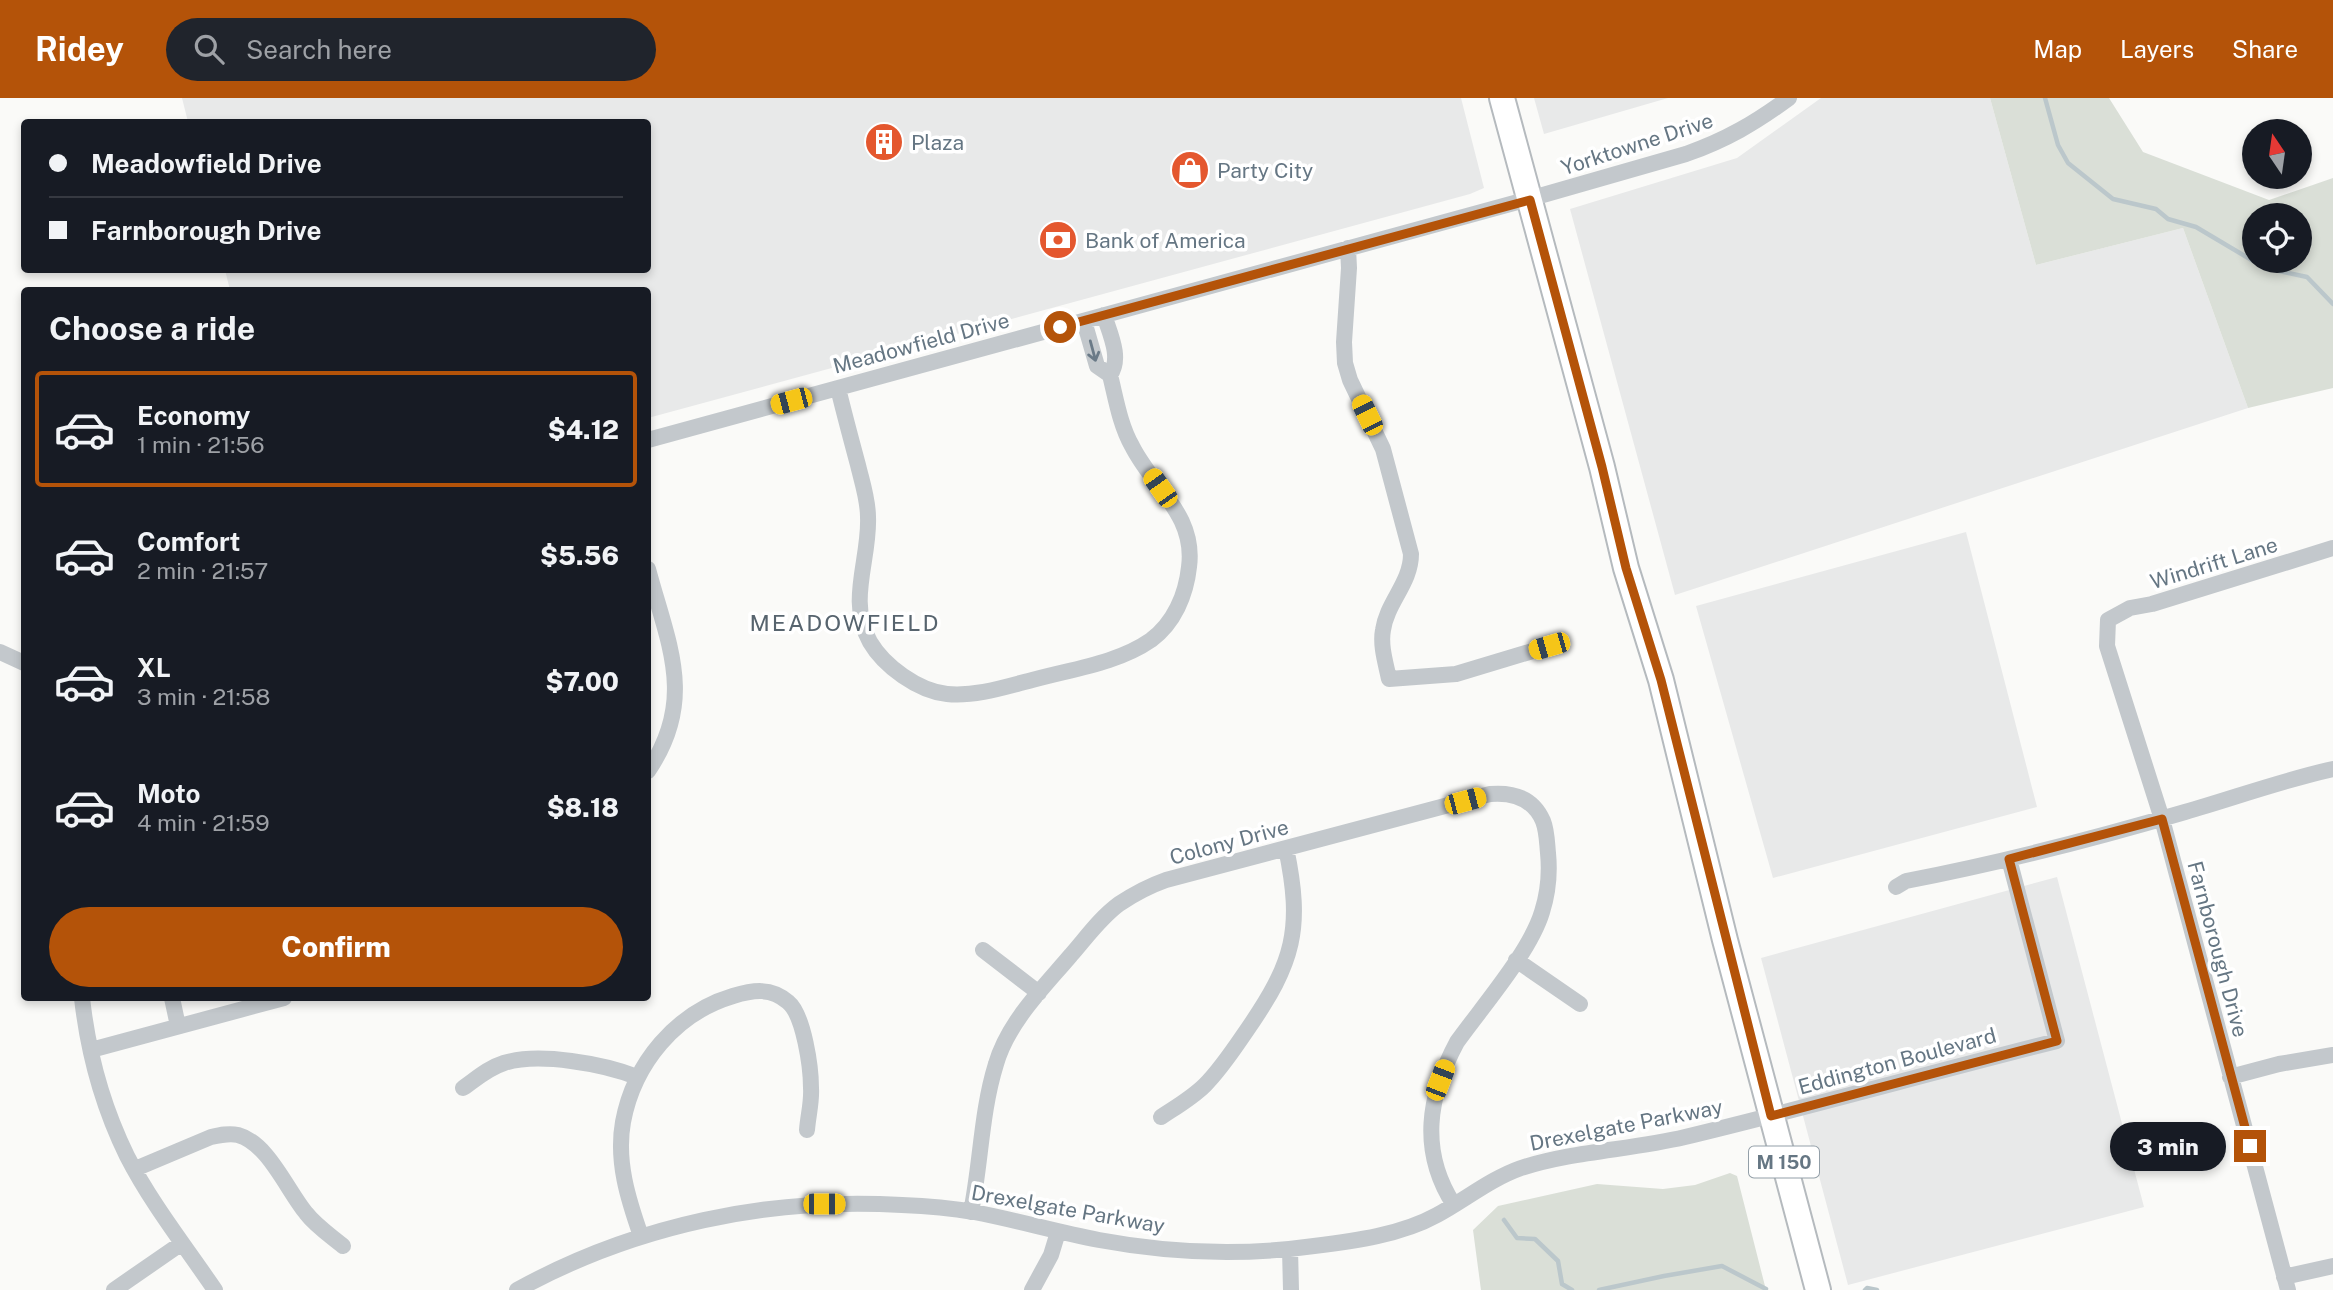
<!DOCTYPE html>
<html lang="en">
<head>
<meta charset="utf-8">
<style>
	:root { --surface:#171b24; --page:#20242c; --text:#f1f3f6; --muted:#9ea1a6; --line:#363941; --accent:#b45309 }
	body { margin:0; font-family:"Public Sans",sans-serif; background:var(--page); color:var(--text); height:100vh; display:flex; flex-direction:column; font-size:26px; white-space:nowrap }
	* { box-sizing:border-box; margin:0 }
	p { font-size:23px; color:var(--muted) }
	.icon { flex:none; width:38px; height:38px; fill:none; stroke:currentColor; stroke-width:2; stroke-linecap:round; stroke-linejoin:round }
	.map { position:relative; flex:1; overflow:hidden }
	.drawer { position:absolute; left:21px; top:189px; width:630px; height:714px; display:flex; flex-direction:column; background:var(--surface); border-radius:7px; box-shadow:0 4px 10px #0003 }
	.drawer>* { flex:none }
	.hud { position:absolute; left:21px; top:21px; width:630px; height:154px; border-radius:7px; box-shadow:0 4px 10px #0003; display:grid; align-content:center; height:154px; padding:0 28px; background:var(--surface) }
	.needle { width:46px; rotate:347deg }
	.fabs { position:absolute; left:2242px; top:21px; display:grid; gap:14px }
	.fabs a { display:grid; place-items:center; width:70px; height:70px; border-radius:50%; background:var(--surface); box-shadow:0 4px 10px #0003; font-size:35px }
	.end { position:absolute; width:32px; height:32px; margin:-16px; border:9px solid #b45309; background:#fff; box-shadow:0 0 0 4px #fff }
	.from { border-radius:50% }
	.bubble { position:absolute; height:49px; border-radius:24px; background:var(--surface); box-shadow:0 4px 10px #0003; font-size:23px; font-weight:800; line-height:49px; text-align:center }
	.car { position:absolute; width:21px; height:42px; margin:-21px -10px; border-radius:9px; box-shadow:0 0 5px 2px #0007; background:linear-gradient(#f5c518 24%,#345 0 40%,#f5c518 0 76%,#345 0 86%,#f5c518 0) }
	.hud b { display:flex; align-items:center; gap:24px; height:66px; font-size:26px }
	.hud b+b { border-top:2px solid var(--line) }
	.hud i { width:18px; height:18px; background:var(--text) }
	ul { padding:0; list-style:none }
	li { display:flex; align-items:center; gap:21px; height:116px; margin:0 14px 10px; padding:0 14px; border:4px solid transparent; border-radius:7px }
	li div { flex:1 }
	li b { display:block; font-size:26px }
	li em { font-style:normal; font-weight:800 }
	li.on { border-color:var(--accent) }
	li>.icon { width:63px; height:63px; stroke-width:1.5 }
	h2 { padding:0 28px; font-size:32px; line-height:84px }
	.action { display:flex; gap:14px; margin-top:auto; padding:14px 28px }
	.action a { flex:1; height:80px; border-radius:42px; background:var(--accent); color:#fff; font-size:28px; font-weight:800; line-height:80px; text-align:center }
	header { display:flex; align-items:center; gap:42px; box-sizing:border-box; height:98px; padding:0 35px; background:var(--accent); color:#fff }
	header strong { font-size:33px }
	nav { display:flex; gap:38px; margin-inline-start:auto; font-size:24px }
	.search { width:490px; height:63px; background:var(--page); display:flex; align-items:center; gap:18px; box-sizing:border-box; padding:0 24px; border-radius:38px; color:var(--muted); font-size:26px }
	.map>svg:first-child { display:block }
	.built { fill:#e8e9e9 }
	.green { fill:#dadfd7; fill-rule:evenodd }
	.lines { fill:none; stroke-linecap:round; stroke-linejoin:round }
	.stream { stroke:#bbc7cb; stroke-width:4.5 }
	.primary-casing { stroke:#b5babe; stroke-width:28 }
	.street { stroke:#c3c8cc; stroke-width:16 }
	.primary { stroke:#fff; stroke-width:24 }
	.oneway { stroke:#6a7a87 }
	.route { stroke:#b45309; stroke-width:9 }
	.labels { text-anchor:middle; dominant-baseline:central; stroke-width:7; stroke-linejoin:round; paint-order:stroke }
	.shield { fill:#fff; stroke:#939fa8; stroke-width:2 }
	.shield-label { font-size:19px; font-weight:bold; fill:#657683 }
	.poi-label { font-size:21px; fill:#657683; stroke:#fff; text-anchor:start }
	.street-label { font-size:21px; fill:#657683; stroke:#fff }
	.neighbourhood-label { font-size:23px; letter-spacing:2px; fill:#57646e; stroke:#fff }
</style>
</head>
<body>
<header>
<strong>Ridey</strong>
<div class="search"><svg class="icon" aria-label="search" viewBox="0 0 24 24"><circle cx="10" cy="10" r="6"/><path d="M15 15l6 6"/></svg>Search here</div>
<nav><a>Map</a><a>Layers</a><a>Share</a></nav>
</header>
<div class="map">
<svg width="2333" height="1192" viewBox="0 0 2333 1192">
	<rect width="100%" height="100%" fill="#fafaf8"/>
	<!-- built -->
	<path class="built" d="M182,0H1461L1484,90L1470,96L648,320V192H230L225,172H648V24H188Z
		M1534,0H1668L1544,36Z
		M1821,0H1990L2036,167L2183,130L2248,310L1675,497L1570,111L1737,60Z
		M1966,434L2037,709L1773,780L1696,508Z
		M2057,779L2144,1109L1848,1187L1761,860Z"/>
	<!-- green -->
	<path class="green" d="M1990,0H2109L2143,54L2269,102L2333,80V290L2248,310L2183,130L2036,167ZM2254,117H2300V163H2254Z
		M1730,1075L1737,1078L1766,1192H1481L1473,1132L1498,1108L1597,1086L1663,1091L1695,1087Z"/>
	<g class="lines">
		<!-- stream -->
		<path class="stream" d="M2045,0L2058,47L2068,65L2113,101L2156,111L2168,121L2196,129L2265,170L2307,179L2333,206
			M1504,1122L1517,1140L1535,1141L1558,1163L1562,1186L1572,1192
			M1599,1192L1664,1178L1722,1168L1766,1191
			M1865,1192L1867,1190L1877,1192"/>
		<defs>
			<path id="primary" d="M1502,0L1602,369L1626,470L1661,582L1725,842L1818,1192"/>
		</defs>
		<!-- primary casing -->
		<use href="#primary" class="primary-casing"/>
		<!-- street -->
		<path class="street" d="M1348,150L1349,170L1344,244L1345,265L1350,282L1383,351L1411,456C1411,485 1387,504 1383,532C1380,548 1386,566 1389,581L1456,576L1549,548
			M1084,223L1097,268L1110,277
			M838,290C844,315 851,341 858,367C862,384 868,401 868,419C870,461 847,503 870,544C884,568 918,593 947,596C976,599 1008,588 1036,581C1073,571 1118,565 1151,542C1174,525 1186,497 1189,469C1196,417 1153,390 1132,348C1120,327 1116,301 1110,277C1122,260 1110,236 1104,217
			M648,342L1529,101L1686,56C1726,42 1755,25 1789,0
			M648,471C668,546 697,601 648,673
			M0,554L24,565
			M1896,789L1906,783C2000,765 2093,741 2185,714C2234,700 2283,682 2333,671
			M983,852L1039,895
			M1516,862L1580,906
			M82,900C88,954 103,1009 127,1058C151,1105 185,1148 215,1192
			M172,900L178,928
			M91,952L284,900
			M2230,979L2279,966L2333,957
			M463,990C476,981 488,970 504,965C539,954 604,966 637,979
			M1161,1019C1176,1009 1192,1000 1205,987C1221,971 1234,951 1247,932C1294,864 1303,831 1286,750
			M135,1071L211,1039C220,1037 229,1035 238,1037C268,1045 287,1092 306,1115C316,1128 331,1138 343,1148
			M971,1114C981,1065 981,1014 996,966C1008,924 1044,889 1071,857C1086,840 1100,820 1119,806C1134,796 1149,788 1166,782L1490,696C1513,694 1533,700 1543,723C1547,733 1547,745 1548,755C1550,775 1548,795 1542,814C1530,854 1482,909 1457,944C1428,998 1419,1053 1454,1107
			M641,1138C628,1101 616,1063 623,1024C634,965 676,915 733,898C753,892 771,889 788,904C804,917 811,970 811,990C812,1004 808,1018 807,1032
			M1290,1151L1291,1192
			M2284,1179L2333,1168
			M114,1192L182,1145
			M517,1192C635,1127 769,1099 902,1107C926,1108 950,1110 974,1114C1016,1122 1057,1134 1099,1142C1169,1155 1243,1158 1314,1148C1354,1143 1401,1137 1437,1117C1465,1102 1490,1081 1521,1070C1574,1053 1630,1052 1685,1039C1810,1009 1933,974 2057,943L2009,761
			M1032,1192L1051,1157L1058,1134
			M2288,1192L2162,721L2107,548L2108,522L2130,510L2152,506L2333,450"/>
		<!-- primary -->
		<use href="#primary" class="primary"/>
	</g>
	<!-- one-way arrows -->
	<defs><path id="oneway-shaft" d="M-6 0H5M1.5-3L5.5 0L1.5 3" fill="none" stroke-width="1.6" stroke-linecap="round" stroke-linejoin="round" transform="scale(1.75)"/></defs>
	<use class="oneway" href="#oneway-shaft" transform="translate(1093 253) rotate(75)"/>
	<g class="lines">
		<!-- route -->
		<path class="route" d="M1060,229L1530,102L1602,369L1626,470L1661,582L1771,1018L2057,943L2009,761L2162,721L2250,1048"/>
	</g>
	<!-- icons -->
	<defs>
		<symbol id="building-disc" viewBox="-11 -11 22 22"><circle r="9.5" fill="#e4572e" stroke="#fff"/><path d="M-4-6H4V6H1V3H-1V6H-4ZM-2.5-4.3h1.7v1.8h-1.7ZM.8-4.3h1.7v1.8H.8ZM-2.5-1h1.7V.8h-1.7ZM.8-1h1.7V.8H.8Z" fill="#fff"/></symbol>
		<symbol id="shop-disc" viewBox="-11 -11 22 22"><circle r="9.5" fill="#e4572e" stroke="#fff"/><path d="M-5-2.5h2.3a2.7 3.5 0 0 1 5.4 0H5L5.5 6h-11ZM-1.5-2.5h3a1.5 2.3 0 0 0-3 0Z" fill="#fff"/></symbol>
		<symbol id="bank-disc" viewBox="-11 -11 22 22"><circle r="9.5" fill="#e4572e" stroke="#fff"/><path d="M-6-4H6V4H-6ZM0-2.3a2.3 2.3 0 1 0 0 4.6a2.3 2.3 0 1 0 0-4.6Z" fill="#fff"/></symbol>
	</defs>
	<g fill-rule="evenodd">
		<use href="#building-disc" x="862" y="22" width="44" height="44"/>
		<use href="#shop-disc" x="1168" y="50" width="44" height="44"/>
		<use href="#bank-disc" x="1036" y="120" width="44" height="44"/>
	</g>
	<g class="labels">
		<!-- shield labels -->
		<rect class="shield" x="1749" y="1048.5" width="70" height="31" rx="5"/>
		<g class="shield-label">
			<text x="1784" y="1064">M 150</text>
		</g>
		<!-- poi labels -->
		<g class="poi-label">
			<text x="911" y="44">Plaza</text>
			<text x="1217" y="72">Party City</text>
			<text x="1085" y="142">Bank of America</text>
		</g>
		<!-- street labels -->
		<g class="street-label">
			<text transform="translate(1637 46) rotate(-18)">Yorktowne Drive</text>
			<text transform="translate(921 245) rotate(-15)">Meadowfield Drive</text>
			<text transform="translate(2214 465) rotate(-17)">Windrift Lane</text>
			<text transform="translate(1229 744) rotate(-15)">Colony Drive</text>
			<text transform="translate(2218 851) rotate(75)">Farnborough Drive</text>
			<text transform="translate(1897 963) rotate(-15)">Eddington Boulevard</text>
			<text transform="translate(1626 1027) rotate(-11)">Drexelgate Parkway</text>
			<text transform="translate(1068 1111) rotate(10)">Drexelgate Parkway</text>
		</g>
		<!-- neighbourhood labels -->
		<g class="neighbourhood-label">
			<text x="845" y="524">MEADOWFIELD</text>
		</g>
	</g>
</svg>
<div class="fabs">
<a><svg class="needle" viewBox="-14 -14 28 28"><path d="M0-13l5 13h-10z" fill="#e53935"/><path d="M0 13l5-13h-10z" fill="#9ea1a6"/></svg></a>
<a><svg class="icon" aria-label="locate" viewBox="0 0 24 24"><circle cx="12" cy="12" r="6"/><path d="M12 2v4M12 18v4M2 12h4M18 12h4"/></svg></a>
</div>
<i class="end from" style="left:1060px;top:229px"></i>
<i class="end" style="left:2250px;top:1048px"></i>
<div class="bubble" style="left:2110px;top:1024px;width:116px">3 min</div>
<i class="car" style="left:791px;top:303px;rotate:255deg"></i>
<i class="car" style="left:1367px;top:317px;rotate:334deg"></i>
<i class="car" style="left:1160px;top:390px;rotate:325deg"></i>
<i class="car" style="left:1549px;top:548px;rotate:254deg"></i>
<i class="car" style="left:1465px;top:703px;rotate:75deg"></i>
<i class="car" style="left:1440px;top:982px;rotate:21deg"></i>
<i class="car" style="left:824px;top:1106px;rotate:90deg"></i>
<div class="hud">
<b><i class="from"></i>Meadowfield Drive</b>
<b><i></i>Farnborough Drive</b>
</div>
<section class="drawer">
<h2>Choose a ride</h2>
<ul>
<li class="on"><svg class="icon" aria-label="car" viewBox="0 0 24 24"><path d="M5 17H2v-5l4-1 3-4h7l3 4 3 1v5h-3M9 17h6M6 11h13"/><circle cx="7" cy="17" r="2"/><circle cx="17" cy="17" r="2"/></svg><div><b>Economy</b><p>1 min · 21:56</p></div><em>$4.12</em></li>
<li><svg class="icon" aria-label="car" viewBox="0 0 24 24"><path d="M5 17H2v-5l4-1 3-4h7l3 4 3 1v5h-3M9 17h6M6 11h13"/><circle cx="7" cy="17" r="2"/><circle cx="17" cy="17" r="2"/></svg><div><b>Comfort</b><p>2 min · 21:57</p></div><em>$5.56</em></li>
<li><svg class="icon" aria-label="car" viewBox="0 0 24 24"><path d="M5 17H2v-5l4-1 3-4h7l3 4 3 1v5h-3M9 17h6M6 11h13"/><circle cx="7" cy="17" r="2"/><circle cx="17" cy="17" r="2"/></svg><div><b>XL</b><p>3 min · 21:58</p></div><em>$7.00</em></li>
<li><svg class="icon" aria-label="car" viewBox="0 0 24 24"><path d="M5 17H2v-5l4-1 3-4h7l3 4 3 1v5h-3M9 17h6M6 11h13"/><circle cx="7" cy="17" r="2"/><circle cx="17" cy="17" r="2"/></svg><div><b>Moto</b><p>4 min · 21:59</p></div><em>$8.18</em></li>
</ul>
<div class="action"><a>Confirm</a></div>
</section>
</div>
</body>
</html>
